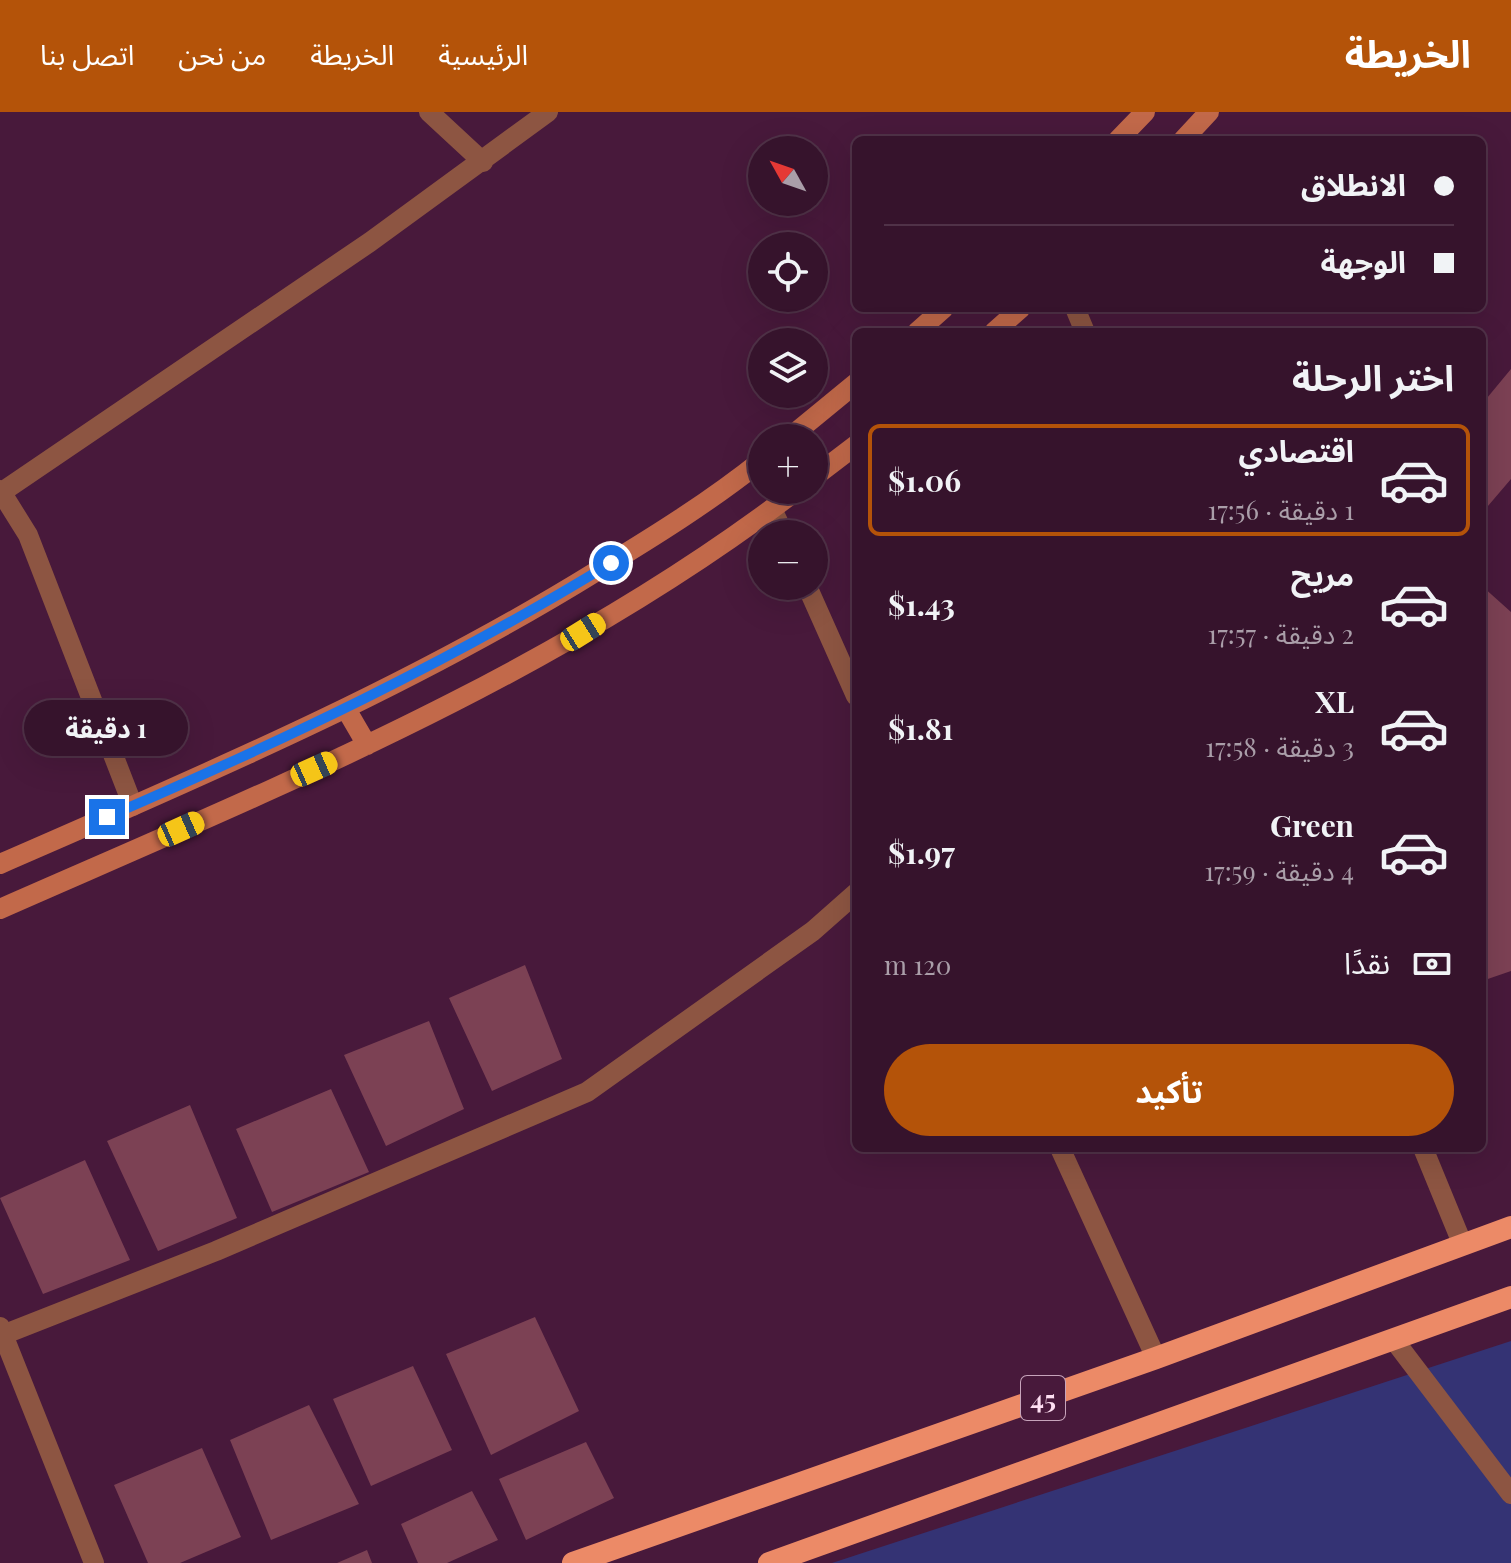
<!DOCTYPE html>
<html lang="ar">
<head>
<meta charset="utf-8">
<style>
	:root { --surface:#36132c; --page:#3d1c34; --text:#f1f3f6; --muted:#aa9ea9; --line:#503248; --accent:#b45309 }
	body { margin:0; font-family:"Playfair Display","Noto Sans Arabic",serif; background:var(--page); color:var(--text); direction:rtl; height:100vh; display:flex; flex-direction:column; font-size:30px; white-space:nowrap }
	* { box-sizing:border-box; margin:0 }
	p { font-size:26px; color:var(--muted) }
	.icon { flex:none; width:44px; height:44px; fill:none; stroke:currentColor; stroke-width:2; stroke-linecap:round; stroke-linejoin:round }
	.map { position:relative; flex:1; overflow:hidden; direction:ltr }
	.side { position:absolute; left:852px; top:216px; width:634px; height:824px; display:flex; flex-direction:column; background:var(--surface); border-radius:12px; box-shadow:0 8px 32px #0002,0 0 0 2px var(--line); direction:rtl }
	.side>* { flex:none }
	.hud { position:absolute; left:852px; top:24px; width:634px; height:176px; border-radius:12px; box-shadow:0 8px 32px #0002,0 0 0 2px var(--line); direction:rtl; display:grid; align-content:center; height:176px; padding:0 32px; background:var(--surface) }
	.needle { width:52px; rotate:310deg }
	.buttons { position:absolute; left:748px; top:24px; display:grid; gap:16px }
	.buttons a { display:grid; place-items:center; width:80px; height:80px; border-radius:50%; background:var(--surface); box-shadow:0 8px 32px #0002,0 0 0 2px var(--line); font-size:40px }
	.end { position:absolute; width:36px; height:36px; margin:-18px; border:10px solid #1a73e8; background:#fff; box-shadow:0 0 0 4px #fff }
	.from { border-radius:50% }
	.bubble { position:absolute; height:56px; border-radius:28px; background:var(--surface); box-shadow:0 8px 32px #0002,0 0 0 2px var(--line); font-size:26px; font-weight:700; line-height:56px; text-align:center; direction:rtl }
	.car { position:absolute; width:24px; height:48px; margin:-24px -12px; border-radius:10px; box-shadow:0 0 6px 2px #0007; background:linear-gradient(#f5c518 24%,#345 0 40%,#f5c518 0 76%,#345 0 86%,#f5c518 0) }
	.hud b { display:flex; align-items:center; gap:28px; height:76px; font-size:30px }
	.hud b+b { border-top:2px solid var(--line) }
	.hud i { width:20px; height:20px; background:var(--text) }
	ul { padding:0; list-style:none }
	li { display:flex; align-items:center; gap:24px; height:112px; margin:0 16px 12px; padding:0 16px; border:4px solid transparent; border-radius:12px }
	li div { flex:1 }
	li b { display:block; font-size:30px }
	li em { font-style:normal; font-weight:700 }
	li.on { border-color:var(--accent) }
	li>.icon { width:72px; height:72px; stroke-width:1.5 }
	h2 { padding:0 32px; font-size:36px; line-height:96px }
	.pay { display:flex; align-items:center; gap:20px; height:88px; padding:0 32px; font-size:30px }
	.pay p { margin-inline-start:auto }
	.button { display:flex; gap:16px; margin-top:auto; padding:16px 32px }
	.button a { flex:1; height:92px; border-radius:48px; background:var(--accent); color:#fff; font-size:32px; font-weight:700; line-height:92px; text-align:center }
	header { display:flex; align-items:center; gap:48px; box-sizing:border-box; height:112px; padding:0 40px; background:var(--accent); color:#fff }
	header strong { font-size:38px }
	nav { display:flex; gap:44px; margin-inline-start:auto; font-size:28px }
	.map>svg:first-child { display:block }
	.green { fill:#343374 }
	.building { fill:#7c4154 }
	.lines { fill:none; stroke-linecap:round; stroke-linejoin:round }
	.minor { stroke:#8d5542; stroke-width:20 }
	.secondary { stroke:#c2694a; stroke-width:20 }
	.trunk { stroke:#ec8a67; stroke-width:22 }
	.route { stroke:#1a73e8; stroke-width:10 }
	.labels { text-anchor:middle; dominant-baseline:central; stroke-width:8; stroke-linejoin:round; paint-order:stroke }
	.shield { fill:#48193b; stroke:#c7a4bb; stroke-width:2 }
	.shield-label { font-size:26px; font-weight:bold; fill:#fedff2 }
</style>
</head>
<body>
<header>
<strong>الخريطة</strong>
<nav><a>الرئيسية</a><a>الخريطة</a><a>من نحن</a><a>اتصل بنا</a></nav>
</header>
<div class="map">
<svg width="1511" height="1451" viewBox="0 0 1511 1451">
	<rect width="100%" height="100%" fill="#48193b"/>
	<!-- green -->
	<path class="green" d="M1511,1229V1451H832Z"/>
	<!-- building -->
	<path class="building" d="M1511,257V367L1482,401V292Z
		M1482,474L1511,500V859L1482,869Z
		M525,853L562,947L492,979L449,886Z
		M429,909L464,997L386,1034L344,943Z
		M331,977L369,1060L272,1100L236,1017Z
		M190,993L237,1106L158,1139L107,1029Z
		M85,1048L130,1148L43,1182L0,1086Z
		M535,1205L579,1299L491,1343L446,1242Z
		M413,1254L452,1338L371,1374L333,1287Z
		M309,1293L359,1392L271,1428L230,1328Z
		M586,1330L614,1386L526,1428L499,1367Z
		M202,1336L241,1425L180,1451H148L114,1373Z
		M472,1379L498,1428L447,1451H418L401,1412Z
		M367,1438L372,1451H337Z"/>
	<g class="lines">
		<!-- minor -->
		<path class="minor" d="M429,0L483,50
			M1075,196L1085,220
			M0,378L28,423L133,694
			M2,380L370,130L548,0
			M772,397L784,422
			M807,474L856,584
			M1060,1036L1156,1246
			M1423,1036L1462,1131
			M0,1215L94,1451
			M0,1224L216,1139L587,980L813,819L856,781
			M1394,1228L1511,1382"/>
		<!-- secondary -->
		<path class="secondary" d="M1118,28L1145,0
			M1183,28L1209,0
			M917,220L944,196
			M994,220L1021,196
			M789,326L856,271
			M814,365L856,333
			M346,597L367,633
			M0,752C204,663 408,576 597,459C653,425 711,389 762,348
			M0,797C275,676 557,562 797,378"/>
		<!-- trunk -->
		<path class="trunk" d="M573,1451L1156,1246L1511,1115
			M769,1451L1511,1185"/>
	</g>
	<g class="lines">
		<!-- route -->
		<path class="route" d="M107,705C280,630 450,550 611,451"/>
	</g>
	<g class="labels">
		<!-- shield labels -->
		<rect class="shield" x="1021" y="1264" width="44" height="44" rx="6"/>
		<g class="shield-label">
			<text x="1043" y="1286">45</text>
		</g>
	</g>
</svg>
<div class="buttons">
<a><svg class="needle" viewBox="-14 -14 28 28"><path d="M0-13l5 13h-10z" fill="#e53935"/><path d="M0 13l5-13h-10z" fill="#aa9ea9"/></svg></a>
<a><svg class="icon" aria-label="locate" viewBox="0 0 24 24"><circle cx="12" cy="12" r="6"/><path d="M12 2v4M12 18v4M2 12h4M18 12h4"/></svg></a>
<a><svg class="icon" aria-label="layers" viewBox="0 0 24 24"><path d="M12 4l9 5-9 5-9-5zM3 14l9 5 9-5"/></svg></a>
<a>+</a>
<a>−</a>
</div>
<i class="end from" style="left:611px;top:451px"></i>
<i class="end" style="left:107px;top:705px"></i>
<div class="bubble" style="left:24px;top:588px;width:164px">1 دقيقة</div>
<i class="car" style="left:583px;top:520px;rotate:58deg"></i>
<i class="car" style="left:314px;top:657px;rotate:66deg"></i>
<i class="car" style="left:181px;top:717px;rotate:66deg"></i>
<div class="hud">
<b><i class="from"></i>الانطلاق</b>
<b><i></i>الوجهة</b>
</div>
<section class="side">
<h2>اختر الرحلة</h2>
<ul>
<li class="on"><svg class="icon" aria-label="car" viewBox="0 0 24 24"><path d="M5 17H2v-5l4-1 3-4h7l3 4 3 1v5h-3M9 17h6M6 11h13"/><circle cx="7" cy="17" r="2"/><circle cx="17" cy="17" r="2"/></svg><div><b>اقتصادي</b><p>1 دقيقة · 17:56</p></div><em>$1.06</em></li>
<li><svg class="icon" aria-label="car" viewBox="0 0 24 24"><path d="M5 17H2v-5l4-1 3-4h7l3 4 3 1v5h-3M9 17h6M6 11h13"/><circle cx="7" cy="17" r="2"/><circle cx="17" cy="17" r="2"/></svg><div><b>مريح</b><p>2 دقيقة · 17:57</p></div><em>$1.43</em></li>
<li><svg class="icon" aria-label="car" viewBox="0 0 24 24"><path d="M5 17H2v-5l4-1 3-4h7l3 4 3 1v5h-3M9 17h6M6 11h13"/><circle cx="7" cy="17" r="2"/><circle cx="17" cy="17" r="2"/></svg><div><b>XL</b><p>3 دقيقة · 17:58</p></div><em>$1.81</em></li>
<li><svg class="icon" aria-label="car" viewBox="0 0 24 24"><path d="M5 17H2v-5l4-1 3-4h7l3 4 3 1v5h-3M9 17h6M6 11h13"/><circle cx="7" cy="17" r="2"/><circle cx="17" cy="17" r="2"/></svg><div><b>Green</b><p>4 دقيقة · 17:59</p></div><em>$1.97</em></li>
</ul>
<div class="pay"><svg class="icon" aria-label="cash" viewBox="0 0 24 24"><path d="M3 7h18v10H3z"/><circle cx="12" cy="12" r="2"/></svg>نقدًا<p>120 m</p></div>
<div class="button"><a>تأكيد</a></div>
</section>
</div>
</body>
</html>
